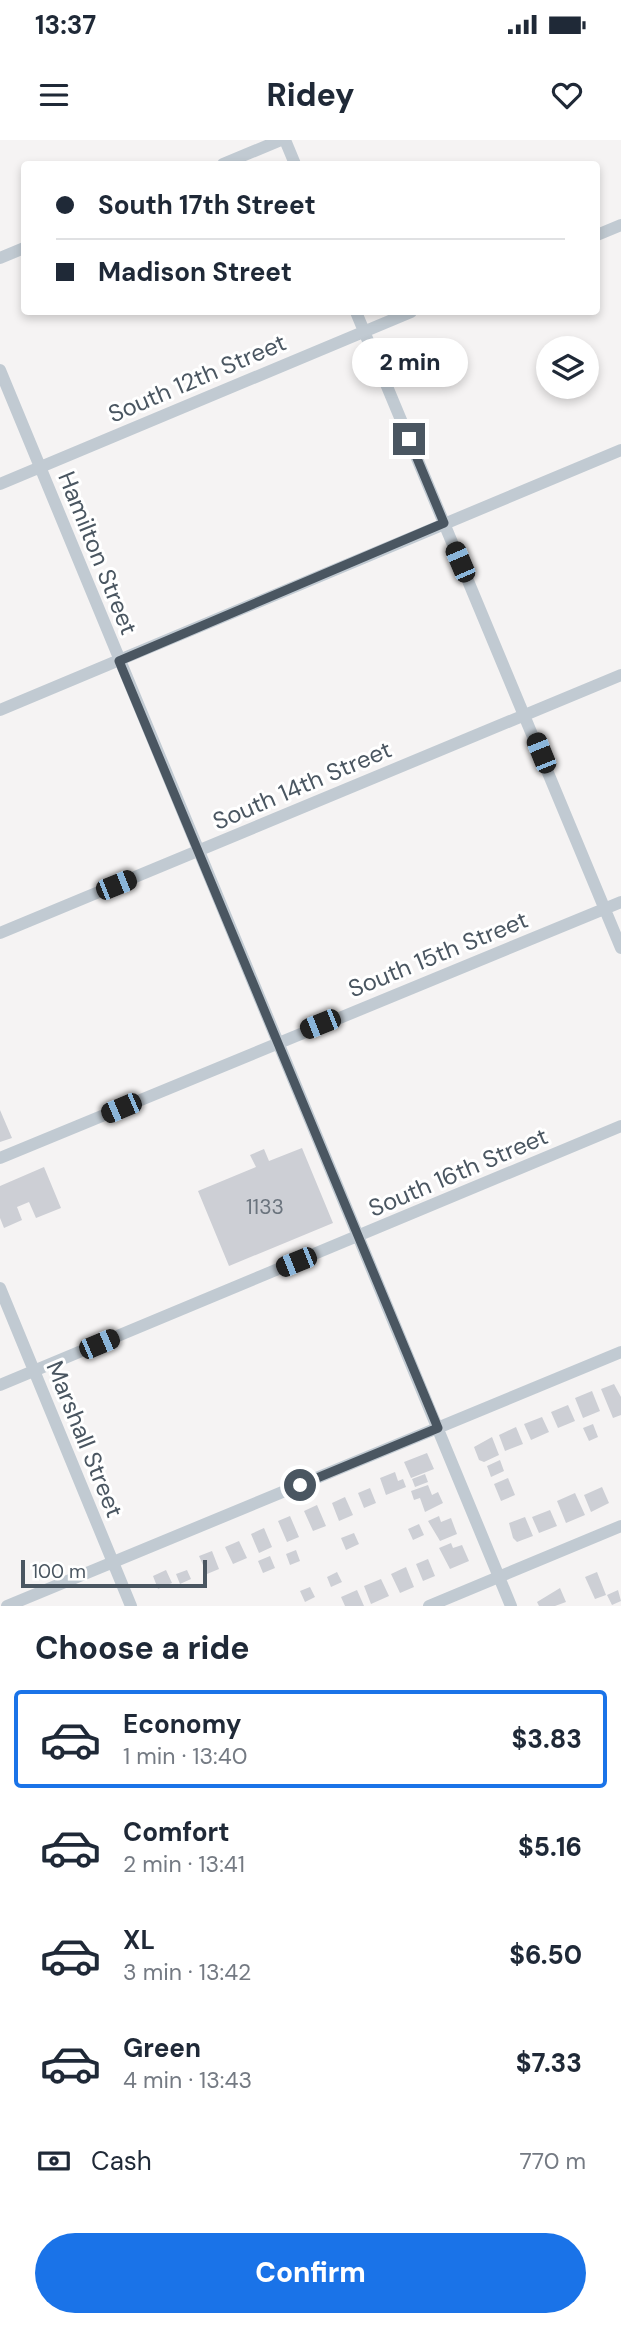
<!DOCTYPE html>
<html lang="en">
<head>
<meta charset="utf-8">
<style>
	:root { --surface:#fff; --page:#f2f2f3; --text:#1f2937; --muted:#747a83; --line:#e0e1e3; --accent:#1a73e8 }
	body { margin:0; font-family:"DM Sans",sans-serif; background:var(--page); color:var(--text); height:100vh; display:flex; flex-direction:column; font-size:26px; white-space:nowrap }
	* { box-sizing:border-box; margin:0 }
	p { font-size:23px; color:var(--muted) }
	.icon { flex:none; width:38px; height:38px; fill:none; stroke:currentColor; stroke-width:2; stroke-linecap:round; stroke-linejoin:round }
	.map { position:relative; height:1466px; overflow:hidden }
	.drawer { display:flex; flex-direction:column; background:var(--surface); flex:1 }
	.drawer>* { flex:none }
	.banner { position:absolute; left:21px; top:21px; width:579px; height:154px; border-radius:7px; box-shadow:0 4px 10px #0003; display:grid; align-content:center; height:154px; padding:0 35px; background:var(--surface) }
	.tools { position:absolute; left:536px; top:196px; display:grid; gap:14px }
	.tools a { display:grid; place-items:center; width:63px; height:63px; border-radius:50%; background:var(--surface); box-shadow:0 4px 10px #0003; font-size:35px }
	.scale { position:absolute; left:21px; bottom:18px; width:186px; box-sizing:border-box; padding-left:7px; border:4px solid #4a5661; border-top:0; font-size:19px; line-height:24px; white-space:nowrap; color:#4a5661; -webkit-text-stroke:5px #fff; paint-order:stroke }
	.end { position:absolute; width:32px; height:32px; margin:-16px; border:9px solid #4a5661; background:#fff; box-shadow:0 0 0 4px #fff }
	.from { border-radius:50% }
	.bubble { position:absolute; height:49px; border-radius:24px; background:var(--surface); box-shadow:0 4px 10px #0003; font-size:23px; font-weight:800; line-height:49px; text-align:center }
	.car { position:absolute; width:21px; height:42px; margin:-21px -10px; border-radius:9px; box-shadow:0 0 5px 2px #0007; background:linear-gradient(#222 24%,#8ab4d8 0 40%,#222 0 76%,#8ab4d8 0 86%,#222 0) }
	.banner b { display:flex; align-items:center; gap:24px; height:66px; font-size:26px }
	.banner b+b { border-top:2px solid var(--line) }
	.banner i { width:18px; height:18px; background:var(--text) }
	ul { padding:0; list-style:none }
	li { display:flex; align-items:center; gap:21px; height:98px; margin:0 14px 10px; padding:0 21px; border:4px solid transparent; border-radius:7px }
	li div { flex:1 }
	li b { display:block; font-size:26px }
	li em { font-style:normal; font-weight:800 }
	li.active { border-color:var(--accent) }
	li>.icon { width:63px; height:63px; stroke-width:1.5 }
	h2 { padding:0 35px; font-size:32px; line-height:84px }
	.pay { display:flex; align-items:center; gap:18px; height:77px; padding:0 35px; font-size:26px }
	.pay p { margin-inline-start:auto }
	.primary-button { display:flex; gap:14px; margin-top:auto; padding:14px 35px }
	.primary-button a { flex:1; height:80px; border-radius:42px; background:var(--accent); color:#fff; font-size:28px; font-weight:800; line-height:80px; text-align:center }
	.status { display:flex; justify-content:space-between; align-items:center; height:49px; padding:0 35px; background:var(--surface); direction:ltr }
	.status svg { height:19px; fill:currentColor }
	header { display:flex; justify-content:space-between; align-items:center; height:91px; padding:0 35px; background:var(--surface); font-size:32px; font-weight:800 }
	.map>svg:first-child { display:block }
	.building { fill:#cdcfd5 }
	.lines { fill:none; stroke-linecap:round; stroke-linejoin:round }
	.minor { stroke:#c1cad2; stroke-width:12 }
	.route { stroke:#4a5661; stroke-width:9 }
	.labels { text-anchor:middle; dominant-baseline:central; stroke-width:6; stroke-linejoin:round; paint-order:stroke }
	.number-label { font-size:21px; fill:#6b747e }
	.street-label { font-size:24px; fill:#4a5661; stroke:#fff }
</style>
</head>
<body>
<div class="status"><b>13:37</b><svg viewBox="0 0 49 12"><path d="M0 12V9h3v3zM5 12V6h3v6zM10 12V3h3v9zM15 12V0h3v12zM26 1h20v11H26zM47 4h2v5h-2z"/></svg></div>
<header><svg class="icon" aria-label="menu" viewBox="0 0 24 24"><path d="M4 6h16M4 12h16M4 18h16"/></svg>Ridey<svg class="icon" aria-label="heart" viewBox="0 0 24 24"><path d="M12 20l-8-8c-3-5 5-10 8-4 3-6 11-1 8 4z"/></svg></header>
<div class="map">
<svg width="621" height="1466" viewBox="0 0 621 1466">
	<rect width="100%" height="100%" fill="#f5f3f3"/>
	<!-- building -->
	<path class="building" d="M0,970L12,998L0,1002Z
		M302,1008L333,1083L229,1126L198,1051L256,1027L250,1015L264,1009L269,1021Z
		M44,1027L61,1068L36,1078L29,1062L17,1067L22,1080L4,1088L0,1078V1046Z
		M614,1244L621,1257V1275L613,1278L601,1249Z
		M592,1251L600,1271L583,1278L575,1258Z
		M568,1265L575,1281L558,1288L551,1272Z
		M542,1277L549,1292L531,1300L524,1284Z
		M593,1284L598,1297L589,1301L583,1288Z
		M516,1287L523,1304L505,1311L499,1295Z
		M492,1297L499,1315L484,1322L479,1320L474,1307Z
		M427,1313L434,1329L411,1338L404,1322Z
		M500,1320L504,1331L491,1337L487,1326Z
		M395,1332L398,1341L403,1339L406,1347L386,1355L380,1338Z
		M425,1334L428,1342L415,1347L412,1339Z
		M508,1338L515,1355L501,1361L494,1344Z
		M428,1345L432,1355L438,1352L443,1363L425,1372L420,1358L414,1360L411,1351Z
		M602,1347L609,1363L591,1372L584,1355Z
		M370,1348L376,1363L364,1368L358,1353Z
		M575,1353L585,1375L566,1383L557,1361Z
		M345,1357L353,1375L339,1381L332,1363Z
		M317,1365L326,1386L313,1391L304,1371Z
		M550,1370L557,1386L539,1393L532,1377Z
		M290,1376L299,1397L287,1402L278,1381Z
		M439,1376L441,1382L451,1378L457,1394L440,1401L428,1381Z
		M525,1377L533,1396L517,1402L513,1398L509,1383Z
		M419,1384L424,1395L413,1400L408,1389Z
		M264,1388L272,1407L259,1413L251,1394Z
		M354,1393L359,1404L346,1410L341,1398Z
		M239,1401L247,1418L233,1424L225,1407Z
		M451,1403L453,1408L462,1405L469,1421L450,1429L439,1408Z
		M296,1410L300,1421L290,1425L286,1414Z
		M212,1411L219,1429L207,1434L199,1416Z
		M270,1416L275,1428L263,1433L258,1421Z
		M428,1419L435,1436L423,1441L416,1424Z
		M406,1427L414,1447L400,1453L391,1434Z
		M166,1430L172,1443L158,1449L153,1436Z
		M187,1430L191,1439L180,1444L176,1434Z
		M337,1432L342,1442L331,1447L327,1437Z
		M597,1432L606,1455L595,1459L585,1437Z
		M381,1439L389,1456L371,1464L364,1446Z
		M310,1447L315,1457L305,1462L300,1451Z
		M560,1448L566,1462L555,1466H539L537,1462Z
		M357,1450L364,1466H345L341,1457Z
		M618,1450L621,1461L612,1465L607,1455Z"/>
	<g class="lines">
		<!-- minor -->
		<path class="minor" d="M285,0L295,24
			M223,24L281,0
			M597,95L621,85
			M0,118L24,108
			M356,172L621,808
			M0,230L511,1466
			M0,344L411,172
			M0,570L621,310
			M0,793L621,535
			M0,1018L621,762
			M0,1148L131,1466
			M0,1245L621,986
			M7,1466L621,1212
			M429,1466L621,1386"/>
	</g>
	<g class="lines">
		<!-- route -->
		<path class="route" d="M300,1345L438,1288L119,521L444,383L409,299"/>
	</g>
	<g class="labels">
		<!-- number labels -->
		<g class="number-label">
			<text x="265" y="1067">1133</text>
		</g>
		<!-- street labels -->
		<g class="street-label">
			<text transform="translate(197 238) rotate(-23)">South 12th Street</text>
			<text transform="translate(98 413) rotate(68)">Hamilton Street</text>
			<text transform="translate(302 645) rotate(-23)">South 14th Street</text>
			<text transform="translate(438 814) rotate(-22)">South 15th Street</text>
			<text transform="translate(458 1032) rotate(-23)">South 16th Street</text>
			<text transform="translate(85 1299) rotate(68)">Marshall Street</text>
		</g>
	</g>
</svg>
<div class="tools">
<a><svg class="icon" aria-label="layers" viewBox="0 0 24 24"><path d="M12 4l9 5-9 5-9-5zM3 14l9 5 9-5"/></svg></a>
</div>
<div class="scale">100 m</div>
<i class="end from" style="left:300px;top:1345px"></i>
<i class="end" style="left:409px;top:299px"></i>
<div class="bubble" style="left:352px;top:198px;width:116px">2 min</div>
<i class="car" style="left:460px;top:422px;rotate:337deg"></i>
<i class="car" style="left:541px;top:613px;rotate:338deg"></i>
<i class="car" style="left:116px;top:745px;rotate:68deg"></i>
<i class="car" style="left:320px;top:884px;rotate:248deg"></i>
<i class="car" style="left:121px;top:968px;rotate:247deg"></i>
<i class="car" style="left:296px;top:1122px;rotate:248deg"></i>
<i class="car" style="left:99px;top:1204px;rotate:67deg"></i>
<div class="banner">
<b><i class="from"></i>South 17th Street</b>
<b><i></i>Madison Street</b>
</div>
</div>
<section class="drawer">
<h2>Choose a ride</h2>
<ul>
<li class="active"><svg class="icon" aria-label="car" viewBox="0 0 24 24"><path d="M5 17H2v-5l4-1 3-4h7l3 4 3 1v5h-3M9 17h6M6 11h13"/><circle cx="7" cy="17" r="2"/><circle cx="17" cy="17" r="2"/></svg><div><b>Economy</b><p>1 min · 13:40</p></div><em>$3.83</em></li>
<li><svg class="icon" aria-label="car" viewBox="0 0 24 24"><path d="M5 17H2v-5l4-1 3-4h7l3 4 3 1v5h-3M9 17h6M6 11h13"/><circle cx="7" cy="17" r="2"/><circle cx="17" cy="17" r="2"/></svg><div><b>Comfort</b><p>2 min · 13:41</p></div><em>$5.16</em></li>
<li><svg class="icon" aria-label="car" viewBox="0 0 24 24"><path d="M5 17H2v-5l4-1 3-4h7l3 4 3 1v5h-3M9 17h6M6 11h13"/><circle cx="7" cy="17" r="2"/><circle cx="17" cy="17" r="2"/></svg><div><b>XL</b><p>3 min · 13:42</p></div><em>$6.50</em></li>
<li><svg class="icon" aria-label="car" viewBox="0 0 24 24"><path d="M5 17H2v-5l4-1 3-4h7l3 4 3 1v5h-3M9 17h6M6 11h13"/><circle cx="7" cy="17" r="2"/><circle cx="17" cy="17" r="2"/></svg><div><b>Green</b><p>4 min · 13:43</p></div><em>$7.33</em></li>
</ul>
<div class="pay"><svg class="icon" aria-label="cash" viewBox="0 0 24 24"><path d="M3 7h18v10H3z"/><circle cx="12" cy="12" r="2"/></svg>Cash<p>770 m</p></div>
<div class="primary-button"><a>Confirm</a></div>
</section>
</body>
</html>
